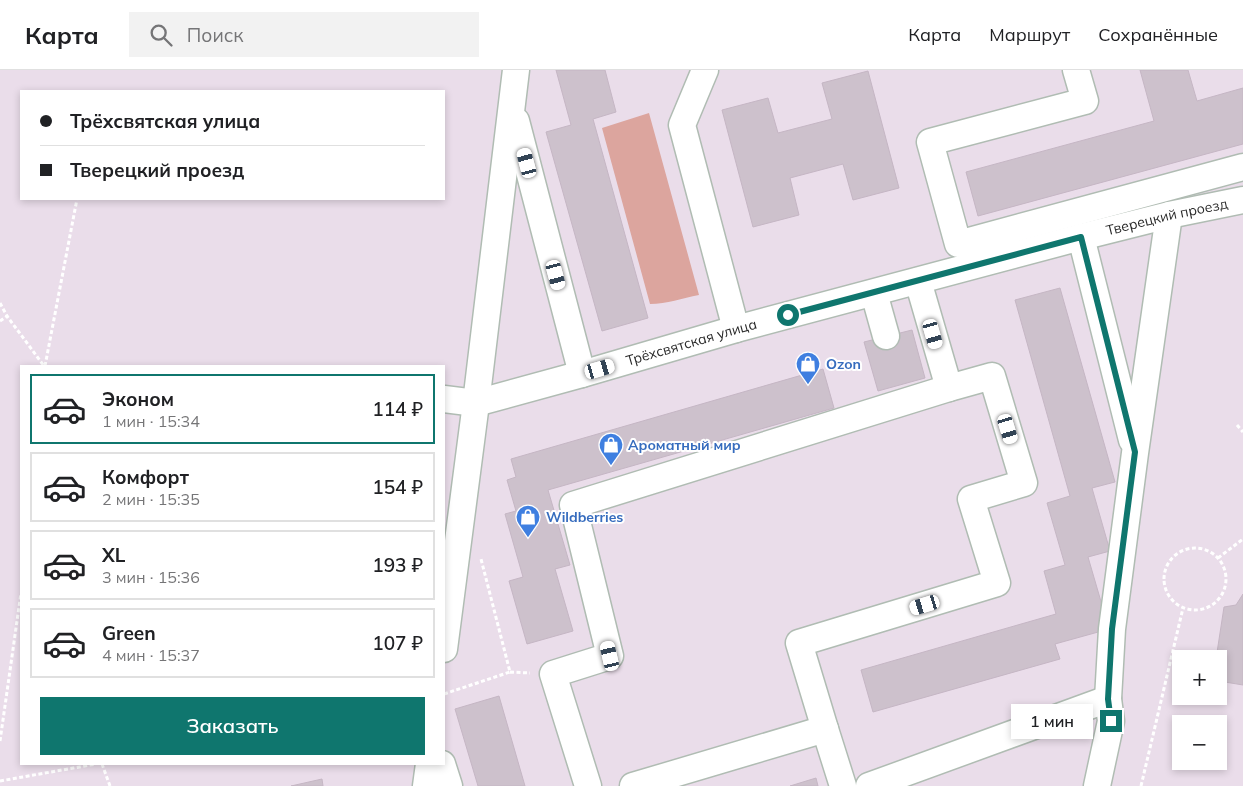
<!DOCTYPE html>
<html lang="ru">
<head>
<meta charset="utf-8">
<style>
	:root { --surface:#fff; --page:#f2f2f2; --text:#202124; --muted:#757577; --line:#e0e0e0; --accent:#0f766e }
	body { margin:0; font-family:Mulish,sans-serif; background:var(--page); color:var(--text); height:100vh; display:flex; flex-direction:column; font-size:19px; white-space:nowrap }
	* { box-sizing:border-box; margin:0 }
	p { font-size:16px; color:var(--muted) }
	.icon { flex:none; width:28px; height:28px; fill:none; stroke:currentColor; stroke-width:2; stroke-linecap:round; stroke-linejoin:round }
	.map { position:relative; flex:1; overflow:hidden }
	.drawer { position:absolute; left:20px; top:295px; width:425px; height:400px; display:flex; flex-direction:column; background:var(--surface); border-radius:0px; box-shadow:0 2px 8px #0003 }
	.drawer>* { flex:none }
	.guide { position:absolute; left:20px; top:20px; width:425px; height:110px; border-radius:0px; box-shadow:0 2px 8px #0003; display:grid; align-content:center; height:110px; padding:0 20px; background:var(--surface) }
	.fabs { position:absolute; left:1172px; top:580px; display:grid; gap:10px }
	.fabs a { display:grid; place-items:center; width:55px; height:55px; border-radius:0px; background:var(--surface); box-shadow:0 2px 8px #0003; font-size:25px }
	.end { position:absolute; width:22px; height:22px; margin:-11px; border:6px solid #0f766e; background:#fff; box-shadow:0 0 0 2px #fff }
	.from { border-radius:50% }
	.bubble { position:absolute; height:35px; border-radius:0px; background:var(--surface); box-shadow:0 2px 8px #0003; font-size:16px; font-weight:600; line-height:35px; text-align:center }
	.car { position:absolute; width:15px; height:30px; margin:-15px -8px; border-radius:6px; box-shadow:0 0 4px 1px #0007; background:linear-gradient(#fff 24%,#345 0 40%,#fff 0 76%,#345 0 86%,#fff 0) }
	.guide b { display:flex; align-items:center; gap:18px; height:48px; font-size:19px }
	.guide b+b { border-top:1px solid var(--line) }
	.guide i { width:12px; height:12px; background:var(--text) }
	ul { padding:9px 0 0; list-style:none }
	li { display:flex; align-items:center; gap:15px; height:70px; margin:0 10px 8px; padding:0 10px; border:2px solid var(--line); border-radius:0px }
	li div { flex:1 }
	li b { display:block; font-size:19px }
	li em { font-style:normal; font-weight:600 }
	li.on { border-color:var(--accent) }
	li>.icon { width:45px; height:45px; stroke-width:1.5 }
	.primary-button { display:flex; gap:10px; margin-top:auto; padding:10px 20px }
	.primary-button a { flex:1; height:58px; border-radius:0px; background:var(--accent); color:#fff; font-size:20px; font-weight:600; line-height:58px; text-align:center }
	header { display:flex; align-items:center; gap:30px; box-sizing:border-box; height:70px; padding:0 25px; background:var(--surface); border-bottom:1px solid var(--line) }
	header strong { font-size:24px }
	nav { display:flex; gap:28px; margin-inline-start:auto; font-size:18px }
	.search { width:350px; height:45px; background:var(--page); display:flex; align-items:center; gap:12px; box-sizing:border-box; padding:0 18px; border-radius:0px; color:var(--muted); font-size:19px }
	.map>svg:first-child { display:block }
	.green { fill:#dca59e }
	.building { fill:#cdc1cc; stroke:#c5b6c4 }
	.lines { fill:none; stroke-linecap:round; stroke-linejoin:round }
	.minor-casing { stroke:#b0bcb3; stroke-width:29 }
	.path { stroke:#fff; stroke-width:3; stroke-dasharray:4 2.5; stroke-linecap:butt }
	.minor { stroke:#fff; stroke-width:26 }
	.route { stroke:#0f766e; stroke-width:6 }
	.labels { text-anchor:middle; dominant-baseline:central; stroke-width:4; stroke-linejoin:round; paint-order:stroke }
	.street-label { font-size:14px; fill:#292929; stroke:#fff }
	.shop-label { font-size:14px; font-weight:bold; fill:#366cbe; stroke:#fff; text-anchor:start }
</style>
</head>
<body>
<header>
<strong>Карта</strong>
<div class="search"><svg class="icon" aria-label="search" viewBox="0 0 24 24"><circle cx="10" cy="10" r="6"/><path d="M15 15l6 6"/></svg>Поиск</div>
<nav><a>Карта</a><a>Маршрут</a><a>Сохранённые</a></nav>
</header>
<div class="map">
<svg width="1243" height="716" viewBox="0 0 1243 716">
	<rect width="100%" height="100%" fill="#eaddea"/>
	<!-- green -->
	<path class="green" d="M649,43L699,225C682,228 667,234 650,234L602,58Z"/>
	<!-- building -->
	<path class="building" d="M556,0H605L616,42L593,49L648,248L602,261L546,62L571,55Z
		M1140,0H1188L1197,31L1243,18V74L978,146L966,102L1154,51Z
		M868,1L899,118L853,130L843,94L790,108L799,145L753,157L722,40L768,28L778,63L832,49L822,13Z
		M1060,218L1115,412L1092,418L1110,481L1088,487L1109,559L1055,574L1060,589L873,642L861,600L1056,544L1044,501L1065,495L1047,433L1070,426L1015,230Z
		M912,260L925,308L878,321L864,272Z
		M823,299L834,338L548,420L570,495L555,499L573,561L527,574L509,511L523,507L505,444L516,441L507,410L516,407L511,389Z
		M1243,524V615L1219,611V589H1216L1224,537L1236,535Z
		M499,626L525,716H478L455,639Z
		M816,708L818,716H790Z
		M322,709L323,716H291Z"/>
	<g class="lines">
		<defs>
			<g id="minor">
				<path d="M705,0L682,55L736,259"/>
				<path d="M1076,0L1085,31L930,72L958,174L1243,97"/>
				<path d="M516,51L582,304"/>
				<path d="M1081,167L1132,370"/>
				<path d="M918,211L949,318"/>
				<path d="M874,223L886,266"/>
				<path id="s1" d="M444,329L476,333L582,304L736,259L1081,167L1169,145L1243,130"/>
				<path d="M444,579L476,333L516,0"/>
				<path d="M825,659L843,716"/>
				<path d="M442,694L449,716"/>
				<path d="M426,716L429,694"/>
				<path d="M588,716L553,604L610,586L573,435L949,318L992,306L1024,413L971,429L997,513L799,573L825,659L633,716"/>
				<path d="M869,716L1108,629"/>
				<path d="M1097,716L1111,651L1108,629L1112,559L1135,383L1169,145"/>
			</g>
		</defs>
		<!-- minor casing -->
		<use href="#minor" class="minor-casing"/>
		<!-- path -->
		<path class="path" d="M0,233L7,246L44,296
			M0,251L7,246
			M45,296L77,129
			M1237,355L1243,362
			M1164 509a31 31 0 1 1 62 0a31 31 0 1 1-62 0Z
			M1218,488L1243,469
			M510,602L530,603
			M444,624L510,602L481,489
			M0,671L21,523
			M102,694L110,716
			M0,711L96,694
			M1141,716L1183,538"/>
		<!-- minor -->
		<use href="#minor" class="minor"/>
	</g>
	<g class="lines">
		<!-- route -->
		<path class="route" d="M788,245L1081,167L1135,382L1112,559L1108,629L1111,651"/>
	</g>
	<!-- icons -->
	<defs>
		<symbol id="shop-pin" viewBox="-11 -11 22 30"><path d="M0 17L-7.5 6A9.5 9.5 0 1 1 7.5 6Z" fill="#3f7fe0" stroke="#fff"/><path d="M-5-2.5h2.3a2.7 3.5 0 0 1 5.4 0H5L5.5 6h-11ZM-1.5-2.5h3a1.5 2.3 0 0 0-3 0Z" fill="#fff"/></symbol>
	</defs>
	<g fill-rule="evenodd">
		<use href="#shop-pin" x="794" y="280" width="28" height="38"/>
		<use href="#shop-pin" x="597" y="361" width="28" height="38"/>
		<use href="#shop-pin" x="514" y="433" width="28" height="38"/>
	</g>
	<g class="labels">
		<!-- street labels -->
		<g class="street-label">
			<text stroke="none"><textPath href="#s1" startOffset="748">Тверецкий проезд</textPath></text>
			<text stroke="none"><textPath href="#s1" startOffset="256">Трёхсвятская улица</textPath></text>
		</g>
		<!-- shop labels -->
		<g class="shop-label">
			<text x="826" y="294">Ozon</text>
			<text x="628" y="375">Ароматный мир</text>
			<text x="546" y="447">Wildberries</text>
		</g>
	</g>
</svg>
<div class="fabs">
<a>+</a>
<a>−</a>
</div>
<i class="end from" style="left:788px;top:245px"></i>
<i class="end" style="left:1111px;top:651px"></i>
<div class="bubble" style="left:1011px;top:634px;width:82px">1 мин</div>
<i class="car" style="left:527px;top:93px;rotate:345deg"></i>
<i class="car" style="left:556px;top:205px;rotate:165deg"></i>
<i class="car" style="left:933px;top:264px;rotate:164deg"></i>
<i class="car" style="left:600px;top:299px;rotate:74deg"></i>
<i class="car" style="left:1008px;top:359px;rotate:163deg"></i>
<i class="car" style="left:925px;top:535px;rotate:253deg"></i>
<i class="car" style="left:610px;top:586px;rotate:347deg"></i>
<div class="guide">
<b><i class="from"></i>Трёхсвятская улица</b>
<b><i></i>Тверецкий проезд</b>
</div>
<section class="drawer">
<ul>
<li class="on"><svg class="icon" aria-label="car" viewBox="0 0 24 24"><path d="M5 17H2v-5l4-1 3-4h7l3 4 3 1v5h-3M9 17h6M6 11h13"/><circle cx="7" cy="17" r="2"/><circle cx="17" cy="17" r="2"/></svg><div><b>Эконом</b><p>1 мин · 15:34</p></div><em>114 ₽</em></li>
<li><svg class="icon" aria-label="car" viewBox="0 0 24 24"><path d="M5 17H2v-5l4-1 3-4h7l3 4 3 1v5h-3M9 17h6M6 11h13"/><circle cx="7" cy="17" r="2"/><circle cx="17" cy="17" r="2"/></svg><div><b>Комфорт</b><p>2 мин · 15:35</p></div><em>154 ₽</em></li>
<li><svg class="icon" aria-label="car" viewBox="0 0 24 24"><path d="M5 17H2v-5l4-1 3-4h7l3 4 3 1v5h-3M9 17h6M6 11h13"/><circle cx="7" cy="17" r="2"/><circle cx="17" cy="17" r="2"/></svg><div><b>XL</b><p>3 мин · 15:36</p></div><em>193 ₽</em></li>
<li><svg class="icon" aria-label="car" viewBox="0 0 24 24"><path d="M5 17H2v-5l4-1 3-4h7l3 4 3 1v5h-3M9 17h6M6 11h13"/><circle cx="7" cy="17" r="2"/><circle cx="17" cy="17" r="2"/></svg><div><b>Green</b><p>4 мин · 15:37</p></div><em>107 ₽</em></li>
</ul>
<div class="primary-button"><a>Заказать</a></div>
</section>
</div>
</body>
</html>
